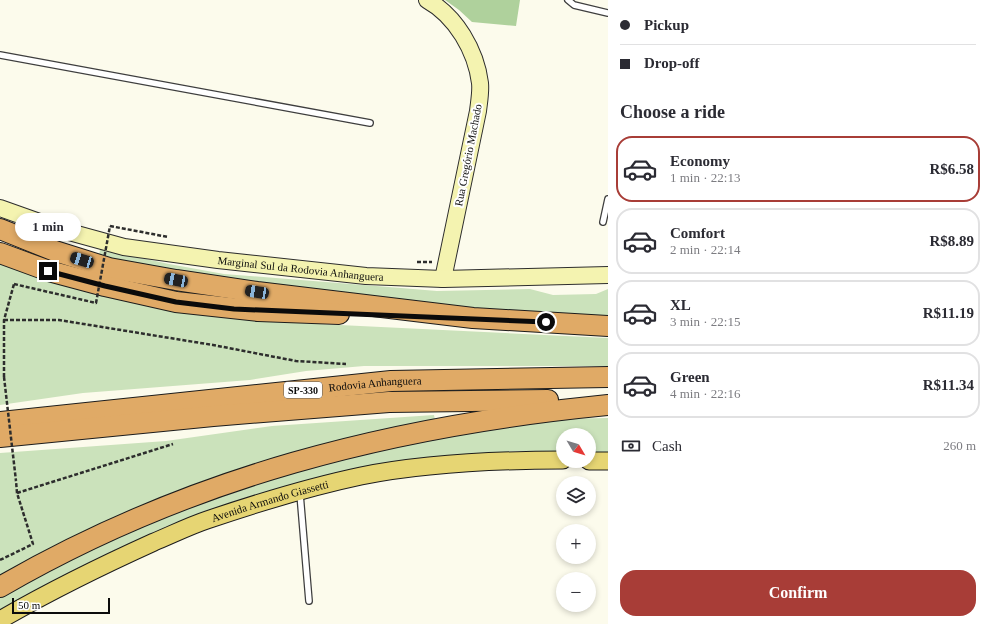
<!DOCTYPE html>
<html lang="en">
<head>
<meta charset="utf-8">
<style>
	:root { --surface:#fff; --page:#f7f7f7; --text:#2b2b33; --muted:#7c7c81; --line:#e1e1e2; --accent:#a83d37 }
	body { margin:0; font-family:Georgia,serif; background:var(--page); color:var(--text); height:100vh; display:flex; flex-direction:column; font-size:15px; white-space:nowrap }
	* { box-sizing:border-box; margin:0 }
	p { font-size:13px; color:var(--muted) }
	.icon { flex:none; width:22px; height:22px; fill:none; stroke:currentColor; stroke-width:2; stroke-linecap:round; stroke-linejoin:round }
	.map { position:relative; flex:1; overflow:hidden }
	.side { display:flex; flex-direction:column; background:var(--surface); width:380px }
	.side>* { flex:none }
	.top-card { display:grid; align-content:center; height:88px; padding:0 12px; background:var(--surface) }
	.needle { width:26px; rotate:128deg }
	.tools { position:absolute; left:556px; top:428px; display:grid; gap:8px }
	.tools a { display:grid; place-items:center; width:40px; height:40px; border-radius:50%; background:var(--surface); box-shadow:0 2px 6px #0003; font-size:20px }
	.scale { position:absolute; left:12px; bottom:10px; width:98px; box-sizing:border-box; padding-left:4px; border:2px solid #0b0b0b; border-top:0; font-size:11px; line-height:14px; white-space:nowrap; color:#0b0b0b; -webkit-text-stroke:3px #fff; paint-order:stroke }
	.end { position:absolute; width:18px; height:18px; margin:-9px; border:5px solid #0b0b0b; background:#fff; box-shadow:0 0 0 2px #fff }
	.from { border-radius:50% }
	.bubble { position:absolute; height:28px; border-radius:14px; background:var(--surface); box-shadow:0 2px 6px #0003; font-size:13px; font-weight:600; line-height:28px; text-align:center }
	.car { position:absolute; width:12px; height:24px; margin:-12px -6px; border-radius:5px; box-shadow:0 0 3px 1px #0007; background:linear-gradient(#222 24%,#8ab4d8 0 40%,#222 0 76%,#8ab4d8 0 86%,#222 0) }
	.top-card b { display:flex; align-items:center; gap:14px; height:38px; font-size:15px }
	.top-card b+b { border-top:1px solid var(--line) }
	.top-card i { width:10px; height:10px; background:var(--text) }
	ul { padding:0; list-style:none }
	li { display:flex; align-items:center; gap:12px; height:66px; margin:0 8px 6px; padding:0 4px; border:2px solid var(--line); border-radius:16px }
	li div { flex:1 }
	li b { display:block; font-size:15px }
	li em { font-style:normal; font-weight:600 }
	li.selected { border-color:var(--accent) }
	li>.icon { width:36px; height:36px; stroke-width:1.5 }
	h2 { padding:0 12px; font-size:18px; line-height:48px }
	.pay { display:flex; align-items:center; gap:10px; height:44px; padding:0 12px; font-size:15px }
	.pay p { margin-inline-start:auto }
	.primary-button { display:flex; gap:8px; margin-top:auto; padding:8px 12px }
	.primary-button a { flex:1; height:46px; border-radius:16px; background:var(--accent); color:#fff; font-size:16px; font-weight:600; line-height:46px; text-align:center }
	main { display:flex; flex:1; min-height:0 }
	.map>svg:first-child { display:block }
	.green { fill:#cbe2bb }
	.forest { fill:#afd19c }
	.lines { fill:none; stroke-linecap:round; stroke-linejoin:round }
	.lane-casing { stroke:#3e3e3e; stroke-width:8 }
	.secondary-casing { stroke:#2d2d2d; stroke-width:18 }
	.primary-casing { stroke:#1c1c1c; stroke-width:19 }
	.highway-casing { stroke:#1c1c1c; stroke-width:22 }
	.path { stroke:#2d2d2d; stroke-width:2.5; stroke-dasharray:4 2; stroke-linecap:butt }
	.lane { stroke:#fff; stroke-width:5.5 }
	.secondary { stroke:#f4f3b0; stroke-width:16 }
	.primary { stroke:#e6d573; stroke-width:17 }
	.highway { stroke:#e0aa66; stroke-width:20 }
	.path-bridge { stroke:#2d2d2d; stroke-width:2.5; stroke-dasharray:4 2; stroke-linecap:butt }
	.route { stroke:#0b0b0b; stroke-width:5 }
	.labels { text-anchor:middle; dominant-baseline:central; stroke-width:4; stroke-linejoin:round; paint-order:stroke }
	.shield { fill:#fff; stroke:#545454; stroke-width:1 }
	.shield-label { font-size:10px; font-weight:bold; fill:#0b0b0b }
	.street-label { font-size:11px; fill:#0b0b0b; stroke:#fff }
</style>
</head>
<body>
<main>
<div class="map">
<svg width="608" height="624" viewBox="0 0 608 624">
	<rect width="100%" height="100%" fill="#fcfbec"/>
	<!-- green -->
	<path class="green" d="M100,249L169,264L224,274L401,288L437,291L530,289L553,295L596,294L608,289V320L556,317L222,280L99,257Z
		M0,261L257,321L608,338V366H364L306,371L250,380L83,393L0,405Z
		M434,415L435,420L393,431L0,580V453L166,441L272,426Z
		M608,418V452H589V435H563V451H519L430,458L319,479L0,612V595L130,528L315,462L543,419Z"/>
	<!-- forest -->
	<path class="forest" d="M445,0H520L516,26L472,22L459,10Z"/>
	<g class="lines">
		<defs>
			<path id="lane" d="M568,0L574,5L608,13
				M0,55L370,123
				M603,222L608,199
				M300,494L309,601"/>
			<g id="secondary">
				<path d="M427,0C456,16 476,51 480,83C481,92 479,102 478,111L443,279"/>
				<path id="s1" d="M0,208L62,230L124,247L218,260L366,276L443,279L608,275"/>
			</g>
			<g id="primary">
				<path d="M589,461H608"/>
				<path id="s2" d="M0,620C50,591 101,566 154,542C171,535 189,526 207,520C257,503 309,487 361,476C426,463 496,460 563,460"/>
			</g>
			<g id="highway">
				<path d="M0,229L55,251L109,268L176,280L257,292L473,318L608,326"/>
				<path d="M0,253L49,271L105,286L176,302L258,311L339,314"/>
				<path id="s3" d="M0,422L391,381L608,377"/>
				<path d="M0,437L213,416L389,402L548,400"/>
				<path d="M0,587C190,477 391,426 608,405"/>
			</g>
		</defs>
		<!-- lane casing -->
		<use href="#lane" class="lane-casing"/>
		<!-- secondary casing -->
		<use href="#secondary" class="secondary-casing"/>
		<!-- primary casing -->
		<use href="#primary" class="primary-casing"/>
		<!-- highway casing -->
		<use href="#highway" class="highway-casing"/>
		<!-- path -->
		<path class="path" d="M110,226L168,237
			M417,262H432
			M4,320H59L213,345L296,361L346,364
			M4,377V320L14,284
			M17,493L173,444
			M0,560L33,544L17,493L16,481"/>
		<!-- lane -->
		<use href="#lane" class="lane"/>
		<!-- secondary -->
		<use href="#secondary" class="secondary"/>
		<!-- primary -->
		<use href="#primary" class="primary"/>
		<!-- highway -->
		<use href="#highway" class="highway"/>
		<!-- path-bridge -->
		<path class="path-bridge" d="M14,284L96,303L110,226
			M4,377L16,481"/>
	</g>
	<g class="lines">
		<!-- route -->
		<path class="route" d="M48,271L105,286L176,302L234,309L546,322"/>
	</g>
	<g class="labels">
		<!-- shield labels -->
		<rect class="shield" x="284" y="382" width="38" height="16" rx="3"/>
		<g class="shield-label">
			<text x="303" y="390">SP-330</text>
		</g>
		<!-- street labels -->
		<g class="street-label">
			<text transform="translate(468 155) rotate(-79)">Rua Gregório Machado</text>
			<text stroke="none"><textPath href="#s1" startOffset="308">Marginal Sul da Rodovia Anhanguera</textPath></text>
			<text stroke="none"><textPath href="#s3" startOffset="377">Rodovia Anhanguera</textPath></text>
			<text stroke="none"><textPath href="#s2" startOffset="296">Avenida Armando Giassetti</textPath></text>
		</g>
	</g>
</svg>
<div class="tools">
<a><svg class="needle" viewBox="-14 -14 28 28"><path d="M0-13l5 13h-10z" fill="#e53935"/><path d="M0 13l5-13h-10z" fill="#7c7c81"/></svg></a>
<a><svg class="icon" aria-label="layers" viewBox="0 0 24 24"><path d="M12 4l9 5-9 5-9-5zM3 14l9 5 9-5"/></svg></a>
<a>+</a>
<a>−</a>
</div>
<div class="scale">50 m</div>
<i class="end from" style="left:546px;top:322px"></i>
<i class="end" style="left:48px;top:271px"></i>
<div class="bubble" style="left:15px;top:213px;width:66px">1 min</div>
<i class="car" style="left:82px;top:260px;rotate:287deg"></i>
<i class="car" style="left:176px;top:280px;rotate:281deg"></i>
<i class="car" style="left:257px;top:292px;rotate:279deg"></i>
</div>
<section class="side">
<div class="top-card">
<b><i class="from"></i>Pickup</b>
<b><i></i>Drop-off</b>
</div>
<h2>Choose a ride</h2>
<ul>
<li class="selected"><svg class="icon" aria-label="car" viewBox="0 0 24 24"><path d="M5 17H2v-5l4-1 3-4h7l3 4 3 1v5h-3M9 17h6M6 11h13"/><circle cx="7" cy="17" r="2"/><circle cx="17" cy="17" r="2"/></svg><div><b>Economy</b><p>1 min · 22:13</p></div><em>R$6.58</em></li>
<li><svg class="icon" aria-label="car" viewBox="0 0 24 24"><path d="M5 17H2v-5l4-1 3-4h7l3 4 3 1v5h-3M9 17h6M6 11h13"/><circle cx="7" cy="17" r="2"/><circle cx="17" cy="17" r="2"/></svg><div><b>Comfort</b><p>2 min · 22:14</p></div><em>R$8.89</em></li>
<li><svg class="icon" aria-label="car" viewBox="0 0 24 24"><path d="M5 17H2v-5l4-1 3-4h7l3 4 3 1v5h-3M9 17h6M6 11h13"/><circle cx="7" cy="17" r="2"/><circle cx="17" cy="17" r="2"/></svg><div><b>XL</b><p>3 min · 22:15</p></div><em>R$11.19</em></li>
<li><svg class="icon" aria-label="car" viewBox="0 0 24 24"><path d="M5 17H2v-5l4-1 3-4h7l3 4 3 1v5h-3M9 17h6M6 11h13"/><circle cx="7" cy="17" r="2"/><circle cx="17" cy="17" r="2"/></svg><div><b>Green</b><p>4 min · 22:16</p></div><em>R$11.34</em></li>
</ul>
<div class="pay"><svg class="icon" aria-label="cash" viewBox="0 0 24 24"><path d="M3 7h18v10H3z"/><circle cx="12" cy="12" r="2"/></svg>Cash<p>260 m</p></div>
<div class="primary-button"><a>Confirm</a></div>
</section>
</main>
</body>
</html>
